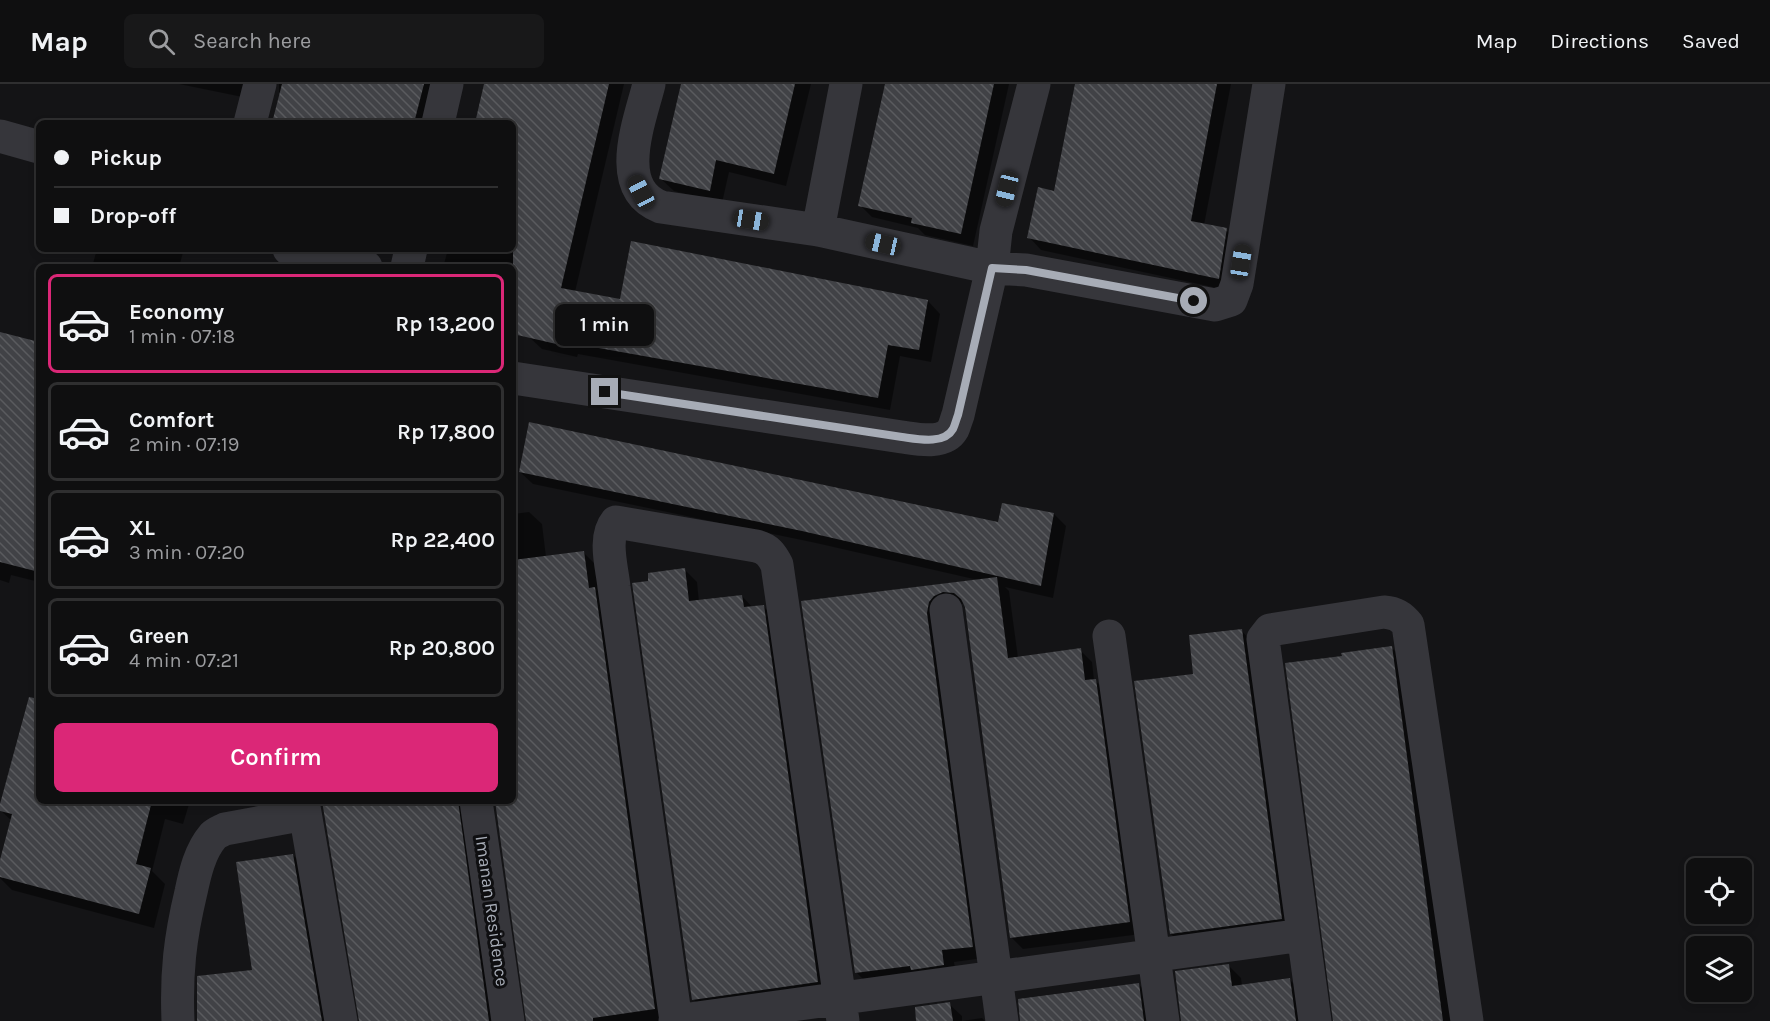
<!DOCTYPE html>
<html lang="en">
<head>
<meta charset="utf-8">
<style>
	:root { --surface:#0f0f10; --page:#181819; --text:#f1f3f6; --muted:#9b9c9f; --line:#2f2f30; --accent:#db2777 }
	body { margin:0; font-family:Karla,sans-serif; background:var(--page); color:var(--text); height:100vh; display:flex; flex-direction:column; font-size:22px; white-space:nowrap }
	* { box-sizing:border-box; margin:0 }
	p { font-size:20px; color:var(--muted) }
	.icon { flex:none; width:33px; height:33px; fill:none; stroke:currentColor; stroke-width:2; stroke-linecap:round; stroke-linejoin:round }
	.map { position:relative; flex:1; overflow:hidden }
	.side { position:absolute; left:36px; top:180px; width:480px; height:540px; display:flex; flex-direction:column; background:var(--surface); border-radius:9px; box-shadow:0 3px 9px #0003,0 0 0 2px var(--line) }
	.side>* { flex:none }
	.hud { position:absolute; left:36px; top:36px; width:480px; height:132px; border-radius:9px; box-shadow:0 3px 9px #0003,0 0 0 2px var(--line); display:grid; align-content:center; height:132px; padding:0 18px; background:var(--surface) }
	.buttons { position:absolute; left:1686px; top:774px; display:grid; gap:12px }
	.buttons a { display:grid; place-items:center; width:66px; height:66px; border-radius:9px; background:var(--surface); box-shadow:0 3px 9px #0003,0 0 0 2px var(--line); font-size:30px }
	.end { position:absolute; width:27px; height:27px; margin:-14px; border:8px solid #a7acb6; background:#111; box-shadow:0 0 0 3px #111 }
	.from { border-radius:50% }
	.bubble { position:absolute; height:42px; border-radius:9px; background:var(--surface); box-shadow:0 3px 9px #0003,0 0 0 2px var(--line); font-size:20px; font-weight:600; line-height:42px; text-align:center }
	.car { position:absolute; width:18px; height:36px; margin:-18px -9px; border-radius:8px; box-shadow:0 0 4px 2px #0007; background:linear-gradient(#222 24%,#8ab4d8 0 40%,#222 0 76%,#8ab4d8 0 86%,#222 0) }
	.hud b { display:flex; align-items:center; gap:21px; height:57px; font-size:22px }
	.hud b+b { border-top:2px solid var(--line) }
	.hud i { width:15px; height:15px; background:var(--text) }
	ul { padding:10px 0 0; list-style:none }
	li { display:flex; align-items:center; gap:18px; height:99px; margin:0 12px 9px; padding:0 6px; border:3px solid var(--line); border-radius:9px }
	li div { flex:1 }
	li b { display:block; font-size:22px }
	li em { font-style:normal; font-weight:600 }
	li.active { border-color:var(--accent) }
	li>.icon { width:54px; height:54px; stroke-width:1.5 }
	.action { display:flex; gap:12px; margin-top:auto; padding:12px 18px }
	.action a { flex:1; height:69px; border-radius:9px; background:var(--accent); color:#fff; font-size:24px; font-weight:600; line-height:69px; text-align:center }
	header { display:flex; align-items:center; gap:36px; box-sizing:border-box; height:84px; padding:0 30px; background:var(--surface); border-bottom:2px solid var(--line) }
	header strong { font-size:28px }
	nav { display:flex; gap:33px; margin-inline-start:auto; font-size:21px }
	.search { width:420px; height:54px; background:var(--page); display:flex; align-items:center; gap:15px; box-sizing:border-box; padding:0 21px; border-radius:9px; color:var(--muted); font-size:22px }
	.map>svg:first-child { display:block }
	.shadow { fill:#0007 }
	.building { fill:url(#building-back-hatch) }
	.lines { fill:none; stroke-linecap:round; stroke-linejoin:round }
	.minor { stroke:#36363b; stroke-width:33 }
	.route { stroke:#a7acb6; stroke-width:8 }
	.labels { text-anchor:middle; dominant-baseline:central; stroke-width:6; stroke-linejoin:round; paint-order:stroke }
	.street-label { font-size:18px; fill:#a7acb6; stroke:#0f0f11 }
</style>
</head>
<body>
<header>
<strong>Map</strong>
<div class="search"><svg class="icon" aria-label="search" viewBox="0 0 24 24"><circle cx="10" cy="10" r="6"/><path d="M15 15l6 6"/></svg>Search here</div>
<nav><a>Map</a><a>Directions</a><a>Saved</a></nav>
</header>
<div class="map">
<svg width="1770" height="937" viewBox="0 0 1770 937">
	<defs>
		<pattern id="building-back-hatch" width="6" height="6" patternUnits="userSpaceOnUse" patternTransform="scale(1.5)"><rect width="6" height="6" fill="#414246"/><path d="M-1 5l2 2M0 0l6 6M5-1l2 2" fill="none" stroke="#5a5b5e"/></pattern>
	</defs>
	<rect width="100%" height="100%" fill="#141416"/>
	<!-- shadow -->
	<path class="shadow" d="M179,0H268L257,16Z
		M279,0H443L434,39H274L281,10L279,8Z
		M486,0H624L575,208L621,217H928L940,230L931,278L900,272L890,326L578,270L577,273L542,265L529,253L513,205V183H447L444,180L448,165H513V39H477Z
		M683,0H811L786,102L729,88L722,119L674,107L661,95Z
		M886,0H1009L973,162L925,151L918,144L872,133L860,121Z
		M1089,0H1231L1204,141L1226,146L1239,158L1231,207L1041,166L1029,153L1055,109Z
		M97,165H184L179,183H92Z
		M0,249L39,259V498L11,491L9,499L0,496Z
		M520,388L1000,440L1054,430L1066,442L1053,514L1005,503L1009,507L1018,574L1080,566L1092,578L1094,596L1108,608L1141,850L1023,865L1011,853L965,520L956,519L984,874L954,878L956,893L868,900L856,888L803,518L978,496L816,459L533,400Z
		M529,428L542,440L546,473L584,469L596,481L666,937H528L496,717H513V430Z
		M685,486L697,498L699,518L742,512L753,524L763,522L776,535L830,910L706,927L693,915L650,499Z
		M1241,546L1253,559L1294,847L1183,862L1171,850L1195,591Z
		M1392,564L1404,576L1453,937H1335L1343,573Z
		M39,619V717H190L183,740L165,735L152,787L165,800L154,844L12,806L0,794V782L12,737L0,726Z
		M324,717H475L499,937H361Z
		M293,771L305,784L332,937H198L253,888Z
		M1229,882L1241,894L1242,902L1290,896L1302,908L1306,937H1183Z
		M1138,900L1151,912L1154,937H1022Z
		M949,920L962,932V937L982,934L985,937H918Z"/>
	<!-- building -->
	<path class="building" d="M282,0H424L414,39H272Z
		M484,0H609L561,204L620,215L631,157L928,216L919,266L888,261L878,314L565,258V262L513,250V39H475Z
		M681,0H795L774,90L716,76L710,107L659,95Z
		M885,0H994L961,150L911,139L912,134L858,122Z
		M1075,0H1217L1191,137L1227,144L1219,195L1027,154L1038,103L1054,107Z
		M0,248L39,258V488L0,478Z
		M529,338L998,438L1002,419L1054,429L1041,502L802,447L519,388Z
		M584,467L589,504L595,503L655,925L593,934V937H526L495,717H513V476Z
		M685,484L689,517L742,511L744,523L764,521L818,898L692,916L632,499L648,497V489Z
		M997,493L1008,574L1081,564L1085,596L1096,595L1130,838L1010,854L965,523L961,515L954,509L943,508L934,512L929,518L927,529L973,863L942,866L944,881L911,886L910,882L855,889L801,517Z
		M1242,545L1282,835L1170,850L1134,597L1193,590L1189,551Z
		M1392,562L1443,937H1333L1285,579L1342,572L1341,569Z
		M29,613L39,615V717H152L136,780L151,784L139,830L0,793V776L12,730L0,727V720Z
		M322,717H458L489,937H359Z
		M293,770L322,937H197V892L252,886L236,778Z
		M1229,880L1232,902L1290,894L1296,937H1181L1175,887Z
		M1139,899L1144,937H1020L1018,915Z
		M950,918L953,937H916L915,923Z"/>
	<g class="lines">
		<!-- minor -->
		<path class="minor" d="M649,0C640,37 612,104 661,123L818,146L992,184L1026,186L1215,221L1231,216L1237,200L1269,0
			M250,39L260,0
			M438,39L447,0
			M0,52L39,63
			M818,146L846,0
			M289,165L366,183
			M407,183L411,165
			M513,294L902,353C917,355 944,361 953,345C955,341 956,336 958,331L992,184L996,147L1034,0
			M946,526L1002,937
			M1109,552L1163,937
			M303,717L341,937
			M476,717L508,937
			M178,937C176,889 180,854 191,808C195,789 200,767 213,752C216,749 221,747 225,745L305,730
			M675,937L1303,851
			M676,937L614,503C612,483 603,454 616,438L756,462C768,465 772,471 777,481L843,937
			M1315,937L1263,555L1270,546L1384,528C1395,529 1401,532 1408,541L1467,937"/>
	</g>
	<g class="lines">
		<!-- route -->
		<path class="route" d="M605,308L902,353C917,355 944,361 953,345C955,341 956,336 958,331L992,184L1026,186L1194,217"/>
	</g>
	<g class="labels">
		<!-- street labels -->
		<g class="street-label">
			<text transform="translate(492 827) rotate(82)">Imanan Residence</text>
		</g>
	</g>
</svg>
<div class="buttons">
<a><svg class="icon" aria-label="locate" viewBox="0 0 24 24"><circle cx="12" cy="12" r="6"/><path d="M12 2v4M12 18v4M2 12h4M18 12h4"/></svg></a>
<a><svg class="icon" aria-label="layers" viewBox="0 0 24 24"><path d="M12 4l9 5-9 5-9-5zM3 14l9 5 9-5"/></svg></a>
</div>
<i class="end from" style="left:1194px;top:217px"></i>
<i class="end" style="left:605px;top:308px"></i>
<div class="bubble" style="left:555px;top:220px;width:99px">1 min</div>
<i class="car" style="left:1007px;top:105px;rotate:194deg"></i>
<i class="car" style="left:641px;top:108px;rotate:332deg"></i>
<i class="car" style="left:751px;top:136px;rotate:99deg"></i>
<i class="car" style="left:883px;top:160px;rotate:283deg"></i>
<i class="car" style="left:1241px;top:178px;rotate:9deg"></i>
<div class="hud">
<b><i class="from"></i>Pickup</b>
<b><i></i>Drop-off</b>
</div>
<section class="side">
<ul>
<li class="active"><svg class="icon" aria-label="car" viewBox="0 0 24 24"><path d="M5 17H2v-5l4-1 3-4h7l3 4 3 1v5h-3M9 17h6M6 11h13"/><circle cx="7" cy="17" r="2"/><circle cx="17" cy="17" r="2"/></svg><div><b>Economy</b><p>1 min · 07:18</p></div><em>Rp 13,200</em></li>
<li><svg class="icon" aria-label="car" viewBox="0 0 24 24"><path d="M5 17H2v-5l4-1 3-4h7l3 4 3 1v5h-3M9 17h6M6 11h13"/><circle cx="7" cy="17" r="2"/><circle cx="17" cy="17" r="2"/></svg><div><b>Comfort</b><p>2 min · 07:19</p></div><em>Rp 17,800</em></li>
<li><svg class="icon" aria-label="car" viewBox="0 0 24 24"><path d="M5 17H2v-5l4-1 3-4h7l3 4 3 1v5h-3M9 17h6M6 11h13"/><circle cx="7" cy="17" r="2"/><circle cx="17" cy="17" r="2"/></svg><div><b>XL</b><p>3 min · 07:20</p></div><em>Rp 22,400</em></li>
<li><svg class="icon" aria-label="car" viewBox="0 0 24 24"><path d="M5 17H2v-5l4-1 3-4h7l3 4 3 1v5h-3M9 17h6M6 11h13"/><circle cx="7" cy="17" r="2"/><circle cx="17" cy="17" r="2"/></svg><div><b>Green</b><p>4 min · 07:21</p></div><em>Rp 20,800</em></li>
</ul>
<div class="action"><a>Confirm</a></div>
</section>
</div>
</body>
</html>
